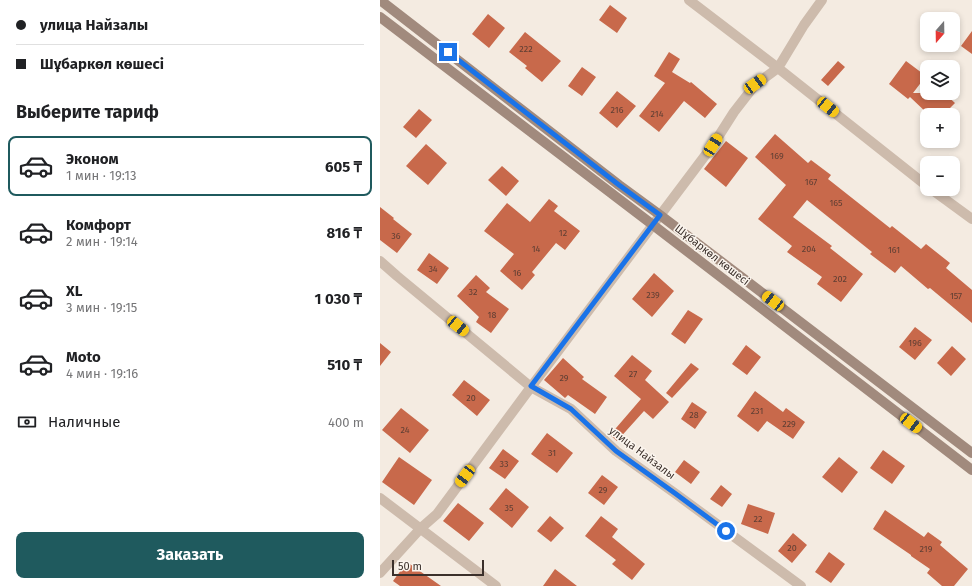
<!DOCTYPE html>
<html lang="ru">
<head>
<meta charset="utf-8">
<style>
	:root { --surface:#fff; --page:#f2f2f2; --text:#202124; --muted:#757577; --line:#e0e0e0; --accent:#1f5a5e }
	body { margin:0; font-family:"Fira Sans",sans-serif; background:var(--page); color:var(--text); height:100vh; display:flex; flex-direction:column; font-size:15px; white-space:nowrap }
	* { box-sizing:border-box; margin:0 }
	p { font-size:13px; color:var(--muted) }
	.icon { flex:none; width:22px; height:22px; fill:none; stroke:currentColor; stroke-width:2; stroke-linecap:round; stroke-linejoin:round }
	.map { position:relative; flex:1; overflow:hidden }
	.side { display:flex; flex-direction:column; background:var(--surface); width:380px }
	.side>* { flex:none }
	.hud { display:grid; align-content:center; height:88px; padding:0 16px; background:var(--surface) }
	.needle { width:26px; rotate:200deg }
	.fabs { position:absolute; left:540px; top:12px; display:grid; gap:8px }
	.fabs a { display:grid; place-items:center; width:40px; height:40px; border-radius:8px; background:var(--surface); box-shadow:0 2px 6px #0003; font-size:20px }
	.scale { position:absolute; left:12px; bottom:10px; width:92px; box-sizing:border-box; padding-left:4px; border:2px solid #3b302b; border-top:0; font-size:11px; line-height:14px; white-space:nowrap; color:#3b302b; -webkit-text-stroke:3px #fbf5ee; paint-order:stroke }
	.end { position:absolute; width:18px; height:18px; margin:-9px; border:5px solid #1a73e8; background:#fff; box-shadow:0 0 0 2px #fff }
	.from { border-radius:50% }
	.car { position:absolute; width:12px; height:24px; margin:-12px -6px; border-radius:5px; box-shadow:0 0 3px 1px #0007; background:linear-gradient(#f5c518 24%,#345 0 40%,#f5c518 0 76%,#345 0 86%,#f5c518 0) }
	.hud b { display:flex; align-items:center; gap:14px; height:38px; font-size:15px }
	.hud b+b { border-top:1px solid var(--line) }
	.hud i { width:10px; height:10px; background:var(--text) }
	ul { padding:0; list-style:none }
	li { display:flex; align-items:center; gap:12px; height:60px; margin:0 8px 6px; padding:0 8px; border:2px solid transparent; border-radius:8px }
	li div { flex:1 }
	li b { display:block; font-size:15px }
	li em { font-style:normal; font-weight:700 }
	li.selected { border-color:var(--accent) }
	li>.icon { width:36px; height:36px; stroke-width:1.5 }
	h2 { padding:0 16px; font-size:18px; line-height:48px }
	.pay { display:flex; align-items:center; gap:10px; height:44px; padding:0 16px; font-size:15px }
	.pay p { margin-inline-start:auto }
	.primary-button { display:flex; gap:8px; margin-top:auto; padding:8px 16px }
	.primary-button a { flex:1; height:46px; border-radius:8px; background:var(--accent); color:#fff; font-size:16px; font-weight:700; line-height:46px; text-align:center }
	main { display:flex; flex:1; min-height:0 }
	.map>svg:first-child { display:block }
	.building { fill:#c8694b }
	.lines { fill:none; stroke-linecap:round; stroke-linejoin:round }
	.street { stroke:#cdbbac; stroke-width:10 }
	.secondary { stroke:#a18a7d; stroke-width:10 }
	.route { stroke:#1a73e8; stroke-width:5 }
	.labels { text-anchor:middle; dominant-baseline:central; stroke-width:3; stroke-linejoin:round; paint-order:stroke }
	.number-label { font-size:9px; fill:#5e3e33 }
	.street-label { font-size:11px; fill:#3b302b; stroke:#fbf5ee }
</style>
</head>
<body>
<main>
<section class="side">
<div class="hud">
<b><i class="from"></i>улица Найзалы</b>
<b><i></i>Шұбаркөл көшесі</b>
</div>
<h2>Выберите тариф</h2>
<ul>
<li class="selected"><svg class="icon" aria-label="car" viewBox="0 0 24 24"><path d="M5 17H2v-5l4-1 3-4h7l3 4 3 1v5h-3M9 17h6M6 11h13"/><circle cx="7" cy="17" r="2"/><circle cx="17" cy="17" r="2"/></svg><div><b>Эконом</b><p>1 мин · 19:13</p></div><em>605 ₸</em></li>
<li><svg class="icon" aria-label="car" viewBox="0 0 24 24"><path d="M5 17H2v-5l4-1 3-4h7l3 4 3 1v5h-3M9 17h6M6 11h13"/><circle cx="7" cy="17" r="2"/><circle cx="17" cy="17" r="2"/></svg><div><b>Комфорт</b><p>2 мин · 19:14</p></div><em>816 ₸</em></li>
<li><svg class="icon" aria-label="car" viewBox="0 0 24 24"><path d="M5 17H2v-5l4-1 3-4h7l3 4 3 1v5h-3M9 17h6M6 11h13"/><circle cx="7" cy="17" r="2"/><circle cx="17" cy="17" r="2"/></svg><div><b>XL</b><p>3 мин · 19:15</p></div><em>1 030 ₸</em></li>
<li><svg class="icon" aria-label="car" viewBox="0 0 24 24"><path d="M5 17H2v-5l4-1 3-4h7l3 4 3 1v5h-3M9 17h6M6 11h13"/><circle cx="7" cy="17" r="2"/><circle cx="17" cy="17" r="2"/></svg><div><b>Moto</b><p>4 мин · 19:16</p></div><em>510 ₸</em></li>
</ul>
<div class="pay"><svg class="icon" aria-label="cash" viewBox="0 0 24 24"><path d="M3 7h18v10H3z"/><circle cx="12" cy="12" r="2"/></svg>Наличные<p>400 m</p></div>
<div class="primary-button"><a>Заказать</a></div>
</section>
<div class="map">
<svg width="592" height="586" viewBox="0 0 592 586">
	<rect width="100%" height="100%" fill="#f4ebe1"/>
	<!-- building -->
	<path class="building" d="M230,5L247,18L237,33L219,20Z
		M108,14L125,28L109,48L92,34Z
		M592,31V54L581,46Z
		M145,32L181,61L162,82L145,68L147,66L129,52Z
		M289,52L300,59L292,72L310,83L311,82L337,104L325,118L304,101L279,132L259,116L285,83L274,76Z
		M458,61L465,67L448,86L441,80Z
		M526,61L546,76L533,93H564L575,103L563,115H549L530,97L528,99L509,84Z
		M202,67L216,77L202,96L188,86Z
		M237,91L256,106L237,128L219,113Z
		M39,109L52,120L36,138L23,127Z
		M395,134L428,163L431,160L451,175L448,179L510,228L512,226L541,249L546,244L570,263L566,268L592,290V323L550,288L548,289L521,266L515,273L490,254L492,252L427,200L413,217L452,246L450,248L483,274L461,302L437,284L442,277L407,252L412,246L378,219L406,185L375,157Z
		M346,141L368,158L346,187L324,169Z
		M46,144L67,163L48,185L26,166Z
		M122,166L139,181L126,196L108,180Z
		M169,199L178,206L174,211L200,231L185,250L176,243L152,272L155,275L142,290L120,271L134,254L104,231L127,203L150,222Z
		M0,207L14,218L13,219L32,234L17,253L0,240Z
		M49,253L69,268L57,284L37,270Z
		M274,273L294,291L272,317L252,299Z
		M96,275L110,288L106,292L129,309L111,333L96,322L99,317L77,296Z
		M308,310L323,319L305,344L291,334Z
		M535,327L552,340L535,360L519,347Z
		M0,343L11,352L0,366Z
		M366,345L381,357L367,375L352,364Z
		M572,346L586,359L571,376L557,363Z
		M252,355L272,371L265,380L289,402L273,419L264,411L237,441L230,435L261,399L234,376Z
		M183,358L204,377L202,379L227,397L215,414L188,395L185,398L164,380Z
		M311,363L319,369L292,398L286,393Z
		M84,380L110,400L97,416L72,395Z
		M375,391L403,412L406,408L425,422L413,439L387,421L378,432L357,416Z
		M312,402L327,412L315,429L301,419Z
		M21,408L49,430L30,453L2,430Z
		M167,433L193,453L177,473L151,454Z
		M123,449L139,461L125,479L109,468Z
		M503,450L525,466L512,484L490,468Z
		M19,457L52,480L34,505L2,482Z
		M459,457L478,472L462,493L442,477Z
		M304,460L320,472L311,484L295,472Z
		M222,475L238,487L224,505L208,493Z
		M341,485L352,494L342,507L330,499Z
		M126,488L149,507L132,528L109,509Z
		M78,503L104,523L89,541L63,521Z
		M368,504L395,513L388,534L361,524Z
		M505,510L544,537L548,532L562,542L560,545L588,569L574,586H562L547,573L550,569L531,556V555L493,529Z
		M170,516L184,528L171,542L157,531Z
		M221,516L238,529L232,537L265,564L252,580L232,564L236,560L205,536Z
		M413,533L427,545L412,563L398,551Z
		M449,552L465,564L451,583L435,572Z
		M27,562L61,586H20L13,581Z
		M175,569L197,586H163Z"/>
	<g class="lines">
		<!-- street -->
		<path class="street" d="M309,0L398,68L547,186
			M551,189L592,219
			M0,261L17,276L151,387L191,409L236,451L296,494L421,586
			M0,498L116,586
			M0,573L41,528L57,514L151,387L333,145L354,112L375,85L398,68L424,25L442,0"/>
		<!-- secondary -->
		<path class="secondary" d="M0,0L239,185L280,215L592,453
			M0,17L273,225L592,470"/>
	</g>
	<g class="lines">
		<!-- route -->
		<path class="route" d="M68,52L239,185L280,215L151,386L191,409L236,451L296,494L346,531"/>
	</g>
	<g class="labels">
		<!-- number labels -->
		<g class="number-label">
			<text x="146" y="49">222</text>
			<text x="237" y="110">216</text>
			<text x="277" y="114">214</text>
			<text x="397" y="156">169</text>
			<text x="431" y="182">167</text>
			<text x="456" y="203">165</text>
			<text x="183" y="233">12</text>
			<text x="16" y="236">36</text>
			<text x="156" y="249">14</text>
			<text x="429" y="249">204</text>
			<text x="514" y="250">161</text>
			<text x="53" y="269">34</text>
			<text x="137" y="273">16</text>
			<text x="460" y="279">202</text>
			<text x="93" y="292">32</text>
			<text x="273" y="295">239</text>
			<text x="576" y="296">157</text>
			<text x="112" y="315">18</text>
			<text x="535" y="343">196</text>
			<text x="253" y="374">27</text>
			<text x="184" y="378">29</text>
			<text x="91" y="398">20</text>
			<text x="377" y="411">231</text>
			<text x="314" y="415">28</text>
			<text x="409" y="424">229</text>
			<text x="25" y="430">24</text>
			<text x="172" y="453">31</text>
			<text x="124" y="464">33</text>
			<text x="223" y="490">29</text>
			<text x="129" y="508">35</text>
			<text x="378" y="519">22</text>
			<text x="412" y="548">20</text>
			<text x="546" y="549">219</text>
		</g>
		<!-- street labels -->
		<g class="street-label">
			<text transform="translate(332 255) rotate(38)">Шұбаркөл көшесі</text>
			<text transform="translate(262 453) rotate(37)">улица Найзалы</text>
		</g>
	</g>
</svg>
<div class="fabs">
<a><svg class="needle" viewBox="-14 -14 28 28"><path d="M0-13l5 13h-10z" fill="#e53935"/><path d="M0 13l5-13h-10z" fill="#757577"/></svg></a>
<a><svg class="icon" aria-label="layers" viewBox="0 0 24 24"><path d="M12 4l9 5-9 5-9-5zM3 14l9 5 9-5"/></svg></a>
<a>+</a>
<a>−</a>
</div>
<div class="scale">50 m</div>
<i class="end from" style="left:346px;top:531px"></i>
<i class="end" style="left:68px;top:52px"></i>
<i class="car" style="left:375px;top:84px;rotate:55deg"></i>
<i class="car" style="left:448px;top:107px;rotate:129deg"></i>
<i class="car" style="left:333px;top:145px;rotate:32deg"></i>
<i class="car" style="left:393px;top:301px;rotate:307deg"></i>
<i class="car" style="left:78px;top:326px;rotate:129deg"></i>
<i class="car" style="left:531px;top:423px;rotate:128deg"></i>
<i class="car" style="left:85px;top:476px;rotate:217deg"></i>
</div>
</main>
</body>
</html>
